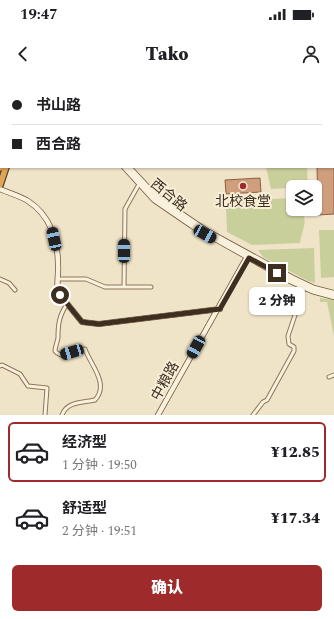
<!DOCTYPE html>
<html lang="zh">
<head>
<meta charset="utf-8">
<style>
	:root { --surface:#fff; --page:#f2f2f2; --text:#202124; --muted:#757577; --line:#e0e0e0; --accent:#9e2a2b }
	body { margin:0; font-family:Spectral,"Noto Sans SC",serif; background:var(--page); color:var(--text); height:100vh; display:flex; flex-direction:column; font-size:15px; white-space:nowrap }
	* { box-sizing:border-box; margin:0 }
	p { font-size:13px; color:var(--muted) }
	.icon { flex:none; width:22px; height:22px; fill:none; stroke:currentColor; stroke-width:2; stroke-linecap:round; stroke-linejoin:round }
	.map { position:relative; height:335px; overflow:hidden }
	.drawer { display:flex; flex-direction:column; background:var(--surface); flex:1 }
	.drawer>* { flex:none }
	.hud { position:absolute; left:0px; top:0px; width:334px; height:88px; box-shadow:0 1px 3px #0004; display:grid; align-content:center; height:88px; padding:0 12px; background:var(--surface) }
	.buttons { position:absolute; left:286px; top:100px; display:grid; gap:8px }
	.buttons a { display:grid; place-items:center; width:36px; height:36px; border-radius:6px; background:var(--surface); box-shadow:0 1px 3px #0004; font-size:20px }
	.end { position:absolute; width:18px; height:18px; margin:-9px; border:5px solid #3d2e20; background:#fff; box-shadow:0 0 0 2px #fff }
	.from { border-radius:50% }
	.bubble { position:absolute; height:28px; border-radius:6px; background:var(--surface); box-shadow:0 1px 3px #0004; font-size:13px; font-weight:800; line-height:28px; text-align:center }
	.car { position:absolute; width:12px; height:24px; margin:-12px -6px; border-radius:5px; box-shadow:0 0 3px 1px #0007; background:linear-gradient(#222 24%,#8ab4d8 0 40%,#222 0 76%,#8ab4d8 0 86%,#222 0) }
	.hud b { display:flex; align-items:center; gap:14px; height:38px; font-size:15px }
	.hud b+b { border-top:1px solid var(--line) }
	.hud i { width:10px; height:10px; background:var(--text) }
	ul { padding:7px 0 0; list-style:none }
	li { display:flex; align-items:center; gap:12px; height:60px; margin:0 8px 6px; padding:0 4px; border:2px solid transparent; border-radius:6px }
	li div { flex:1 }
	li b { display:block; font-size:15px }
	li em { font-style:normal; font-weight:800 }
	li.current { border-color:var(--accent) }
	li>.icon { width:36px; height:36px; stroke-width:1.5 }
	.button { display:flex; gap:8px; margin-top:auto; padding:8px 12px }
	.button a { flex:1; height:46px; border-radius:6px; background:var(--accent); color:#fff; font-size:16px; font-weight:800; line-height:46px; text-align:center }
	.status { display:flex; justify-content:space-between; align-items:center; height:28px; padding:0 20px; background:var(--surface); direction:ltr }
	.status svg { height:11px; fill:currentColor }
	header { display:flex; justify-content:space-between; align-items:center; height:52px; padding:0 12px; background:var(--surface); font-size:18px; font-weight:800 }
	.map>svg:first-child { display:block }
	.green { fill:#c9cf9b }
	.building { fill:#cf9f7d; stroke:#8d5f41 }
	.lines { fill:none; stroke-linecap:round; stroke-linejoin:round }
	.street-casing { stroke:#8d765c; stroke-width:5 }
	.secondary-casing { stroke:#6f573f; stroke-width:6 }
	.highway-casing { stroke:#5b4430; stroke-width:8 }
	.street { stroke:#faf1dc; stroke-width:3 }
	.secondary { stroke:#faf1dc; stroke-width:4.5 }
	.highway { stroke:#e0a458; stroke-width:5.5 }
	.route { stroke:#3d2e20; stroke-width:5 }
	.poi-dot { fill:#9e2a2b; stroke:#f7eed8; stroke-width:1.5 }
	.labels { text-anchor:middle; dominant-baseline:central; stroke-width:4; stroke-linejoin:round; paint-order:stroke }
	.street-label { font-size:14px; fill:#3d2e20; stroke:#f7eed8 }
	.poi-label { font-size:14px; fill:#3d2e20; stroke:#f7eed8 }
</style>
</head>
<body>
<div class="status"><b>19:47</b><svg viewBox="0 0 49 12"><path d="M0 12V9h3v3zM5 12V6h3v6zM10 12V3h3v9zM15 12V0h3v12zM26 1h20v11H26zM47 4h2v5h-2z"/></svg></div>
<header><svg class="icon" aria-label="back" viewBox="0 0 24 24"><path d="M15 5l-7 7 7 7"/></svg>Tako<svg class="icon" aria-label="person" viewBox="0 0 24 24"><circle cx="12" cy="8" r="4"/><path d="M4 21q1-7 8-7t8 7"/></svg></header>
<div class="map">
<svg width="334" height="335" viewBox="0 0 334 335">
	<rect width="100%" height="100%" fill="#f0e4c8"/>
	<!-- green -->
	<path class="green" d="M266,87H307L308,107L271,109Z
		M293,118V129H302C308,144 302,149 300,163L252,165L227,152L226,126L236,119V121Z
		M319,150H334V197L321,198Z
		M314,168L315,203L308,201L263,177L258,170Z
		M320,218L334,220V256L327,222H320Z"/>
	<!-- building -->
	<path class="building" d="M317,87H334V134L318,135Z
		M260,98L261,112L226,114L225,100Z"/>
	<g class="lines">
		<defs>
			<path id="street" d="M0,33H1
				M0,199L9,203L15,210
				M58,199H86L105,207H151
				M124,207L125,129L138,106
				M0,286L2,285L20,294L28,306L47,308L45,335
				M329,297L334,295
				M62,335C67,321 83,323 95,320C110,304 90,284 85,269L61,275L57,273L55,271C55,267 57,263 58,258C58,244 59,236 67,224
				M253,335L263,322L267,320L294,271V267L289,264L288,256L304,208"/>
			<path id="secondary" d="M57,0V1
				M61,0L62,1
				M124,87L154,120L192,146L290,201L312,211L334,217
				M129,87L157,117L207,151L293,198L314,208L334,213
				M0,109C9,113 20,116 28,121C50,135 58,160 58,185C59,195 55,207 60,215L82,242L99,244L115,242L220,229
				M158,335L248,175"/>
			<path id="highway" d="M31,1V0
				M37,1V0
				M0,88L1,85
				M0,105L6,87"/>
		</defs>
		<!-- street casing -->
		<use href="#street" class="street-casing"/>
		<!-- secondary casing -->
		<use href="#secondary" class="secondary-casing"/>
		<!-- highway casing -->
		<use href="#highway" class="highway-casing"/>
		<!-- street -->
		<use href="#street" class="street"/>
		<!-- secondary -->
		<use href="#secondary" class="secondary"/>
		<!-- highway -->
		<use href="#highway" class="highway"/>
	</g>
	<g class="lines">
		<!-- route -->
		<path class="route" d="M60,215L82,242L99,244L115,242L220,229L249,178L277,193"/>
	</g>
	<!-- markers -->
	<circle class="poi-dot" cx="243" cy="106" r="4"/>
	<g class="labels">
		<!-- street labels -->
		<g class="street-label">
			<text transform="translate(169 115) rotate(39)">西合路</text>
			<text transform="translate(165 301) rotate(-61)">中粮路</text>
		</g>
		<!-- poi labels -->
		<g class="poi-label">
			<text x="243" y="121">北校食堂</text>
		</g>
	</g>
</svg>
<div class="buttons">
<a><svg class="icon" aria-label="layers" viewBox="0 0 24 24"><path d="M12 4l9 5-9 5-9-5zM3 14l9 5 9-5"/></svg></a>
</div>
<i class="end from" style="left:60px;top:215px"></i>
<i class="end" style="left:277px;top:193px"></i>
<div class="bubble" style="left:249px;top:207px;width:56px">2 分钟</div>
<i class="car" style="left:205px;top:154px;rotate:119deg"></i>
<i class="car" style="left:54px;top:159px;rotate:348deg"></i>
<i class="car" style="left:124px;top:171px;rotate:0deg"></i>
<i class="car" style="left:196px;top:267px;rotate:209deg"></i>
<i class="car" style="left:72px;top:272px;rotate:254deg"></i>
<div class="hud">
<b><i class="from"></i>书山路</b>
<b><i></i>西合路</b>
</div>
</div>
<section class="drawer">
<ul>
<li class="current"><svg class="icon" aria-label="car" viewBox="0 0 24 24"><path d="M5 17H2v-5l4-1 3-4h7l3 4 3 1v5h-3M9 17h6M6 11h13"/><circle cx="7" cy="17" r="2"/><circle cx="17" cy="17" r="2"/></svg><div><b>经济型</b><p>1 分钟 · 19:50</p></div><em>¥12.85</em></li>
<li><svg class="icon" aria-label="car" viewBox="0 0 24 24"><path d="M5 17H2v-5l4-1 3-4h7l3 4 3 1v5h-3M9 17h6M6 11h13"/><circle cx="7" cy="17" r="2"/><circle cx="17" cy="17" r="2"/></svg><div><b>舒适型</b><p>2 分钟 · 19:51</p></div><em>¥17.34</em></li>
</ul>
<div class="button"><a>确认</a></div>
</section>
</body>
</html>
